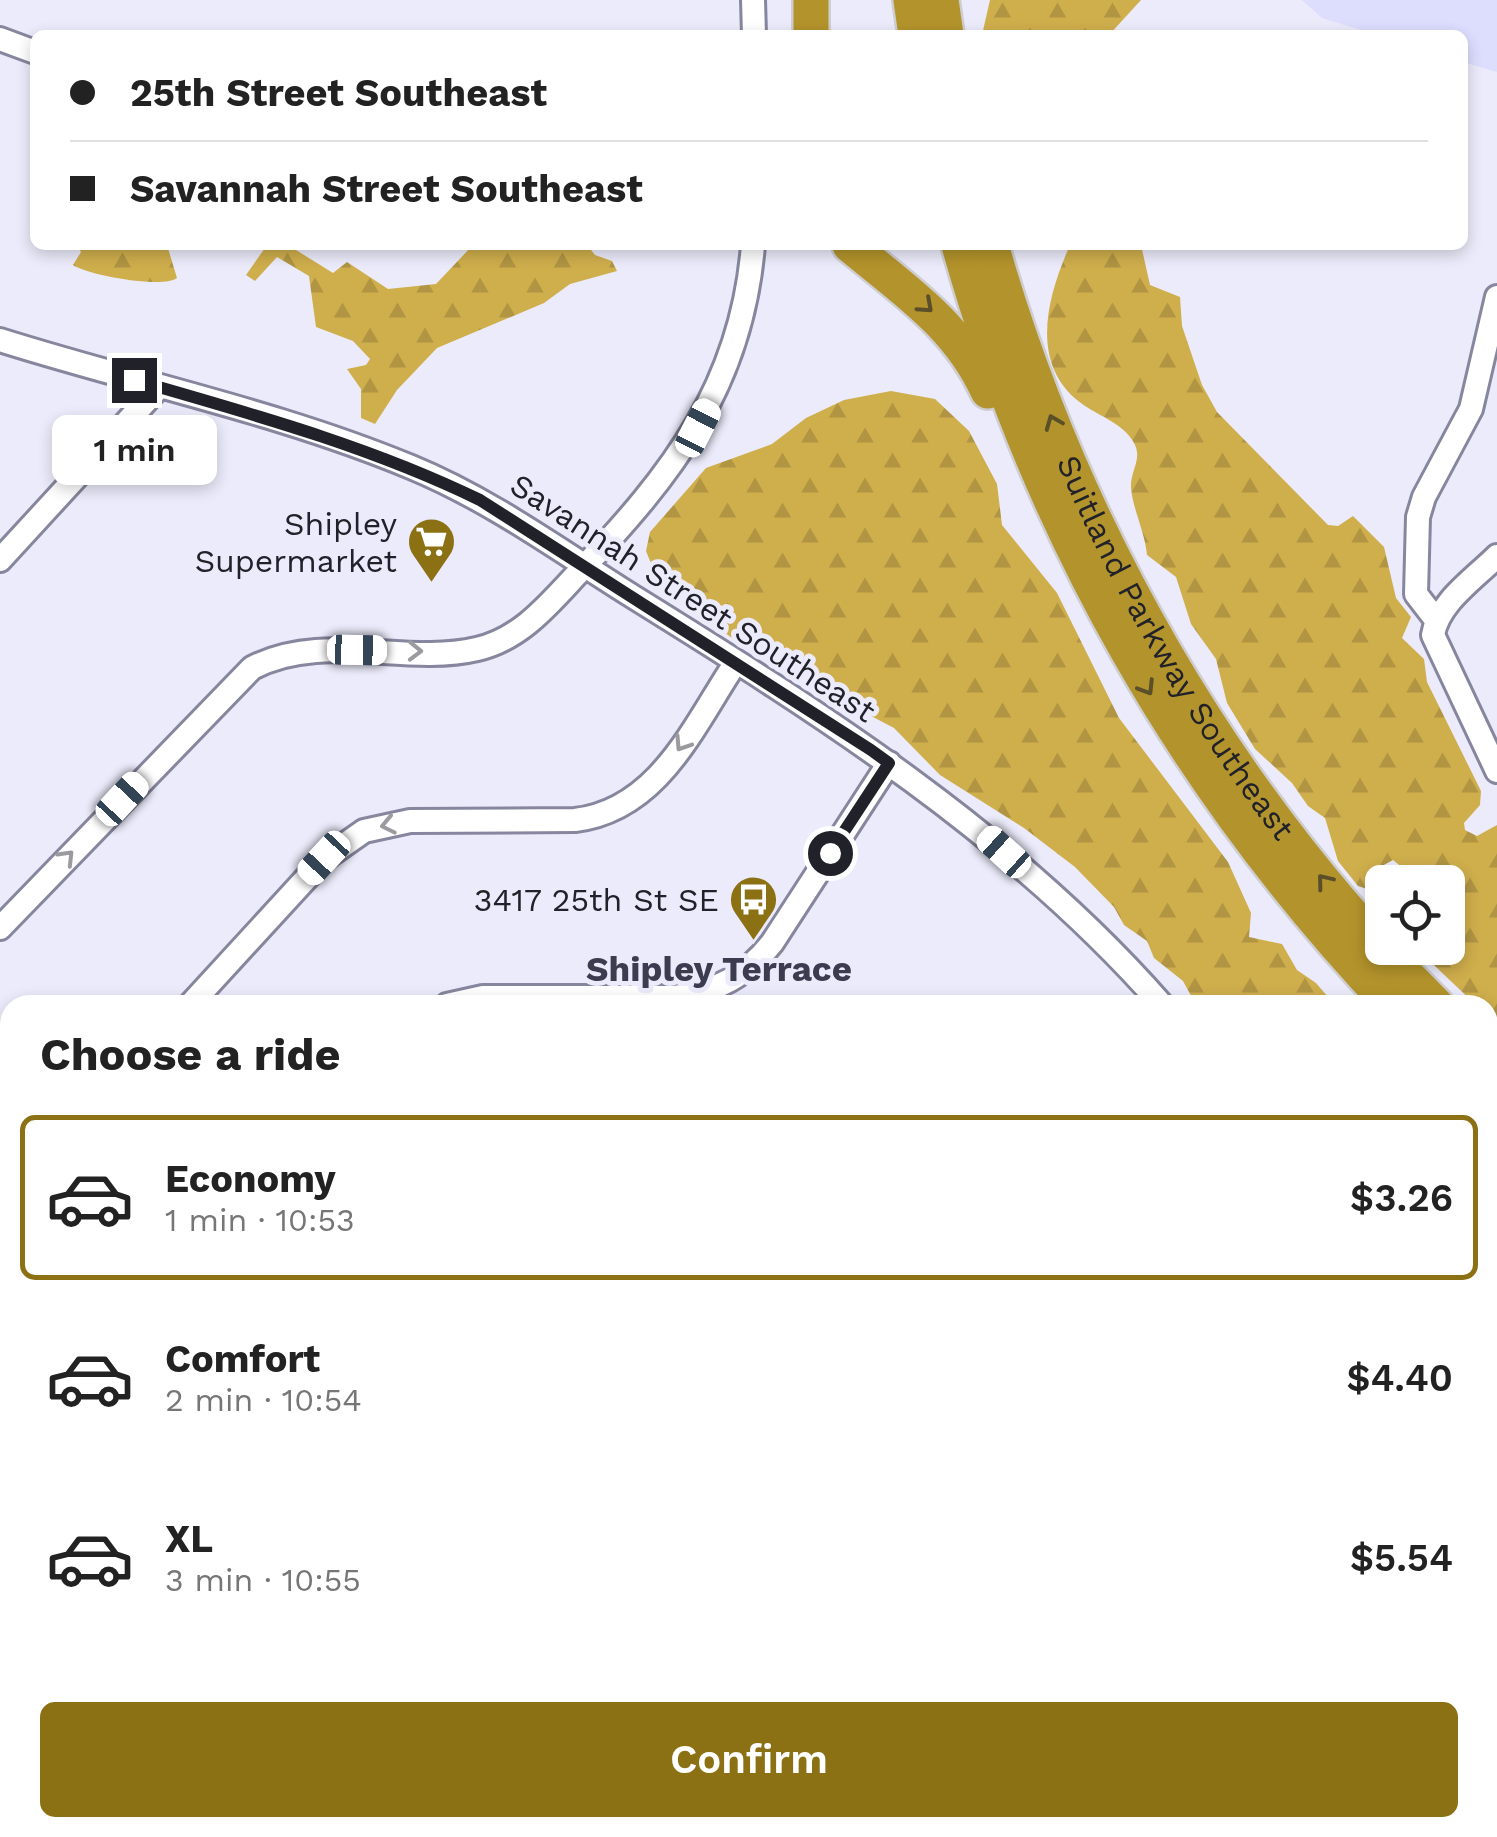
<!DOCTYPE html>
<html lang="en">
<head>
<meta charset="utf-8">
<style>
	:root { --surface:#fff; --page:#f6f6f6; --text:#222; --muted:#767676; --line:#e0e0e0; --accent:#8c7114 }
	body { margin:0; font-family:"Work Sans",sans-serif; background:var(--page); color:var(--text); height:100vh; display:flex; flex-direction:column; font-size:38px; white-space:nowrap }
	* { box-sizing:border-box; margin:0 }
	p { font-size:32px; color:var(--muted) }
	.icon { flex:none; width:55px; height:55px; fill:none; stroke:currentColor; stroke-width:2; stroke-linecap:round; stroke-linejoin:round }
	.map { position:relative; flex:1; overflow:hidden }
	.details { position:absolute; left:0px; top:995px; width:1498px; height:842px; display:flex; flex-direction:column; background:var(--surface); border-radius:30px 30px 0 0; box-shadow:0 5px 15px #0003 }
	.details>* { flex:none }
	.hud { position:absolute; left:30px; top:30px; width:1438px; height:220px; border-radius:15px; box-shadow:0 5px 15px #0003; display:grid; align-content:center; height:220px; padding:0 40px; background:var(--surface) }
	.fabs { position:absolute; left:1365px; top:865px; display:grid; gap:20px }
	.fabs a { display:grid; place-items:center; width:100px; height:100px; border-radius:15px; background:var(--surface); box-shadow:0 5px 15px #0003; font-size:50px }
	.end { position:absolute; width:45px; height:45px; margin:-22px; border:12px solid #21212a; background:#fff; box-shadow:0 0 0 5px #fff }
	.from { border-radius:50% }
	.bubble { position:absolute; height:70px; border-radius:15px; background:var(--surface); box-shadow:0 5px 15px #0003; font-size:32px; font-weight:600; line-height:70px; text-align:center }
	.car { position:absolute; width:30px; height:60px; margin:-30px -15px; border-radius:12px; box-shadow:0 0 8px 2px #0007; background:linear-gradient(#fff 24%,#345 0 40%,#fff 0 76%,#345 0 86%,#fff 0) }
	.hud b { display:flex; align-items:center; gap:35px; height:95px; font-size:38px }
	.hud b+b { border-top:2px solid var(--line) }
	.hud i { width:25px; height:25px; background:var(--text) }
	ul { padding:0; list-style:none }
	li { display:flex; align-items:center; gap:30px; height:165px; margin:0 20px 15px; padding:0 20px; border:5px solid transparent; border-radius:15px }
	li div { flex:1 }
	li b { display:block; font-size:38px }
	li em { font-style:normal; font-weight:600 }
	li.active { border-color:var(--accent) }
	li>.icon { width:90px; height:90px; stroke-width:1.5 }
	h2 { padding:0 40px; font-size:45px; line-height:120px }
	.action { display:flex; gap:20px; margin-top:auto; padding:20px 40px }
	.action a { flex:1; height:115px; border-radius:15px; background:var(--accent); color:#fff; font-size:40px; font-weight:600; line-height:115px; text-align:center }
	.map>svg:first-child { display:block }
	.built { fill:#ddddfe }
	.forest { fill:url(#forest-firs) }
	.park { fill:url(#park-crowns) }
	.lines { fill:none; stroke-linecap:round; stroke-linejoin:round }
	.stream { stroke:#c2c2f7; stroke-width:5 }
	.minor-casing { stroke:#86869e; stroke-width:28 }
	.major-casing { stroke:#ceced0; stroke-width:35 }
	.highway-casing { stroke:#ceced0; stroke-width:40 }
	.minor { stroke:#fff; stroke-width:22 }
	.major { stroke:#d1be80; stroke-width:30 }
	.highway { stroke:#b3932b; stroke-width:35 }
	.rail-casing { stroke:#747480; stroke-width:9 }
	.rail { stroke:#ebebfb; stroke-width:5; stroke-dasharray:15; stroke-linecap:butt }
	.oneway { stroke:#5b4f2a }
	.oneway2 { stroke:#9b9b9f }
	.route { stroke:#21212a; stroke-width:12 }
	.labels { text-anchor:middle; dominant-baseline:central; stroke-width:10; stroke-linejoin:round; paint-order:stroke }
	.poi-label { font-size:32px; fill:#21212a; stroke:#ebebfb; text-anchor:end }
	.street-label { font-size:32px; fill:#21212a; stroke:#ebebfb }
	.neighbourhood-label { font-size:35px; font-weight:bold; fill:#3c3c51; stroke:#ebebfb }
</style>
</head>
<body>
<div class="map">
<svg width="1497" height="1837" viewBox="0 0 1497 1837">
	<defs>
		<pattern id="forest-firs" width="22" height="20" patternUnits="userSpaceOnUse" patternTransform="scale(2.5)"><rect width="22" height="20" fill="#cfae4c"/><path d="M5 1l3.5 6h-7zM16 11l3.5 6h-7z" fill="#b19543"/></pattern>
		<pattern id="park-crowns" width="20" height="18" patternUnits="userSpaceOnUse" patternTransform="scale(2.5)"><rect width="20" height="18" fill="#f1d687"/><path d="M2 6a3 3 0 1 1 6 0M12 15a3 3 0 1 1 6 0" fill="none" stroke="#ceb775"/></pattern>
	</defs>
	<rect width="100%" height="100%" fill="#ebebfb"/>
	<!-- built -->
	<path class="built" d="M1302,0H1497V72L1463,62L1462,35H1377L1322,18Z"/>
	<!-- forest -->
	<path class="forest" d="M990,0H1141L1109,35H982Z
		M77,245H167L177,278C163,289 87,275 73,265L81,252Z
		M267,245H288L333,273L347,262L388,289L436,284L473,245H587L595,255L612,261L617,271L570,284L544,303L437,348L397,390L375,424L361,418V389L347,369L366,365L370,359L353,341L316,327L309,276L277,257L255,281L246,275Z
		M1070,245H1141L1150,285L1180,297L1182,326L1202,385L1217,412L1328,525L1338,526L1353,516L1384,547L1396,598L1411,617L1402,638L1424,659L1427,682L1481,791L1480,805L1464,823L1465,830L1477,836L1497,825V1030L1488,1019V1005H1476L1416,948H1448V882H1408L1403,868L1393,860L1382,866L1367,889L1358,886L1338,861L1325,818L1308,806L1292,783L1255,749L1227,703L1216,659L1191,624L1176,577L1147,555C1145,532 1133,510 1131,488C1130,471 1143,459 1134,443C1125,425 1100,416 1085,406C1027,367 1047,297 1070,245Z
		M891,391L935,399L969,431L997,484L1002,525L1057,593L1119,718L1228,862L1251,913L1249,937L1282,944L1297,970L1316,983L1335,1005H1196L1183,981L1154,958L1147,941L1124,925L1114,907L1075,867L1024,828L940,775L894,728L814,686L782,654L771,650L761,654L737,642L658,581L646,551L650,532L706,468L772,444L806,418L844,400Z
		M1488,1216H1497V1387L1488,1399Z"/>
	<!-- park -->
	<path class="park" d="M1497,1711V1837H1452L1451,1828H1488V1730Z"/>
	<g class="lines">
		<!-- stream -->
		<path class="stream" d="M0,1598L10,1600
			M1283,1828L1322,1837"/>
		<defs>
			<path id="minor" d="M753,0L754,35
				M0,39L35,52
				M0,340C136,383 279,412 411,467C491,500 560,551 632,596C822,714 1013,835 1162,1005
				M1497,556C1474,579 1438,603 1433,635L1497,771
				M0,560L159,387
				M1436,620L1416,594L1418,517L1424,497L1471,409L1497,297
				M0,928L252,668C322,631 405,666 477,649C521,639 549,604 579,572C672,475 742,385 753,245
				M190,1005L324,859L364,831L410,821L575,820C659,810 694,725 736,662
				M447,1005L483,997H675C716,992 746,976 772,943L889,763
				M0,1800L9,1837"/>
			<path id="major" d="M0,1173H10
				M1488,1175H1497"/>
			<g id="highway">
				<path d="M811,0V35"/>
				<path d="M911,0L916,35"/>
				<path d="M941,0L946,35"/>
				<path d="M850,245C904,290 958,325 988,391"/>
				<path d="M959,245C1039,532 1186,789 1391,1005"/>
				<path id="s1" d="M991,245C1072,529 1226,797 1436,1005"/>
				<path d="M1488,1054L1497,1063"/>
				<path d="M1488,1095L1497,1104"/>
			</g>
		</defs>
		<!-- minor casing -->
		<use href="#minor" class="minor-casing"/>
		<!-- major casing -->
		<use href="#major" class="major-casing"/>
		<!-- highway casing -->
		<use href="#highway" class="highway-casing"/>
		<!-- minor -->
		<use href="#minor" class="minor"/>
		<!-- major -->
		<use href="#major" class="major"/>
		<!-- highway -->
		<use href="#highway" class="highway"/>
		<defs>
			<path id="rail" d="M1488,1541H1497"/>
		</defs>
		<!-- rail casing -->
		<use href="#rail" class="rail-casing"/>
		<!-- rail -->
		<use href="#rail" class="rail"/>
	</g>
	<!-- one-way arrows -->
	<defs><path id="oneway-chevron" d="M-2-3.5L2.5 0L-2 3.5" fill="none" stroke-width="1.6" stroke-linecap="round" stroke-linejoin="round" transform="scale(2.5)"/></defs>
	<g class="oneway">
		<use href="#oneway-chevron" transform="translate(926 306) rotate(42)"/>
		<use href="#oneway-chevron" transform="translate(1053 422) rotate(-112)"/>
		<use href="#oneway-chevron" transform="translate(1147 688) rotate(58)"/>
		<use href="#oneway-chevron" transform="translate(1324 881) rotate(-129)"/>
	</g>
	<g class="oneway2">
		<use href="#oneway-chevron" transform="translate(415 651) rotate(1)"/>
		<use href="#oneway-chevron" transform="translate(682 744) rotate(123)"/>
		<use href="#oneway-chevron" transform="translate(388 825) rotate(168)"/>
		<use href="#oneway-chevron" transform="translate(67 857) rotate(-46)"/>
	</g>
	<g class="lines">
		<!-- route -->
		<path class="route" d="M134,380C252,414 369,446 480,500L871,750L889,763L830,853"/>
	</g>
	<!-- icons -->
	<defs>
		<symbol id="supermarket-pin" viewBox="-11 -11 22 30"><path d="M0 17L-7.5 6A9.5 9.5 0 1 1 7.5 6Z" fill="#8c7114" stroke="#ebebfb"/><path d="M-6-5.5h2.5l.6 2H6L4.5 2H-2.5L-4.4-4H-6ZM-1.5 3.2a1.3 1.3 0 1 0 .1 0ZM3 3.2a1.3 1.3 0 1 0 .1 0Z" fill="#fff"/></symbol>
		<symbol id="bus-pin" viewBox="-11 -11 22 30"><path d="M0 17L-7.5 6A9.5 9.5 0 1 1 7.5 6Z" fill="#8c7114" stroke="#ebebfb"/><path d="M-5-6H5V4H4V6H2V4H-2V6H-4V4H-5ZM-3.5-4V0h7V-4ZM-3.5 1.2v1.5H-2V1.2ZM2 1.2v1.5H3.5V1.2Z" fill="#fff"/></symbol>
	</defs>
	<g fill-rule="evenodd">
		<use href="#supermarket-pin" x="404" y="514" width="55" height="75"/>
		<use href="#bus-pin" x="726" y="872" width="55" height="75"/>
	</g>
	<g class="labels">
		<!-- poi labels -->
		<g class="poi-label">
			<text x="397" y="524">Shipley<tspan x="397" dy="37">Supermarket</tspan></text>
			<text x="719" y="900">3417 25th St SE</text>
		</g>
		<!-- street labels -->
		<g class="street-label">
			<text transform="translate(693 598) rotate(33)">Savannah Street Southeast</text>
			<text stroke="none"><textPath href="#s1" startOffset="445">Suitland Parkway Southeast</textPath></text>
		</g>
		<!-- neighbourhood labels -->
		<g class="neighbourhood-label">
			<text x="719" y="969">Shipley Terrace</text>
		</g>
	</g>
</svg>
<div class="fabs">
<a><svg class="icon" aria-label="locate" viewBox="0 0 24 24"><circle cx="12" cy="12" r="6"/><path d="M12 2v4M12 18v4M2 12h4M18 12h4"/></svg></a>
</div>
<i class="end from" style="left:830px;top:853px"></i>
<i class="end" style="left:134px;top:380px"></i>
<div class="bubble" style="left:52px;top:415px;width:165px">1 min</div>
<i class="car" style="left:698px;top:428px;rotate:27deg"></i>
<i class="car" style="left:357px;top:650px;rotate:91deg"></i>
<i class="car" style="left:122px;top:799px;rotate:43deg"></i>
<i class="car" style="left:1004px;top:852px;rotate:312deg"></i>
<i class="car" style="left:324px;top:858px;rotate:223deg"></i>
<div class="hud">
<b><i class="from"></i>25th Street Southeast</b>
<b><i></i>Savannah Street Southeast</b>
</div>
<section class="details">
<h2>Choose a ride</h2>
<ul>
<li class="active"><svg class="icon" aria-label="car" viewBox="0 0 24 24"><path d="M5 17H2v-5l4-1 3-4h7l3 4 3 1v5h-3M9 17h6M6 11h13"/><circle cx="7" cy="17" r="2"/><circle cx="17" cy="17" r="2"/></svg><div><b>Economy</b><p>1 min · 10:53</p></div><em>$3.26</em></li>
<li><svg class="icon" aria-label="car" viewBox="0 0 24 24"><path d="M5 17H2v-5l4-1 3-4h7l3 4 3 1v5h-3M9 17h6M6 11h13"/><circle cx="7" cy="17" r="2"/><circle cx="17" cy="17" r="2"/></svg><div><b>Comfort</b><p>2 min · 10:54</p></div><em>$4.40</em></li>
<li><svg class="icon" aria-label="car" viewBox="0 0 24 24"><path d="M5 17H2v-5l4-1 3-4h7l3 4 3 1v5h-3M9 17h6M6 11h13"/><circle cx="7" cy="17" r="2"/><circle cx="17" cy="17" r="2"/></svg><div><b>XL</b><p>3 min · 10:55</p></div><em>$5.54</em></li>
</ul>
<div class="action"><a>Confirm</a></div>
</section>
</div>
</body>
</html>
